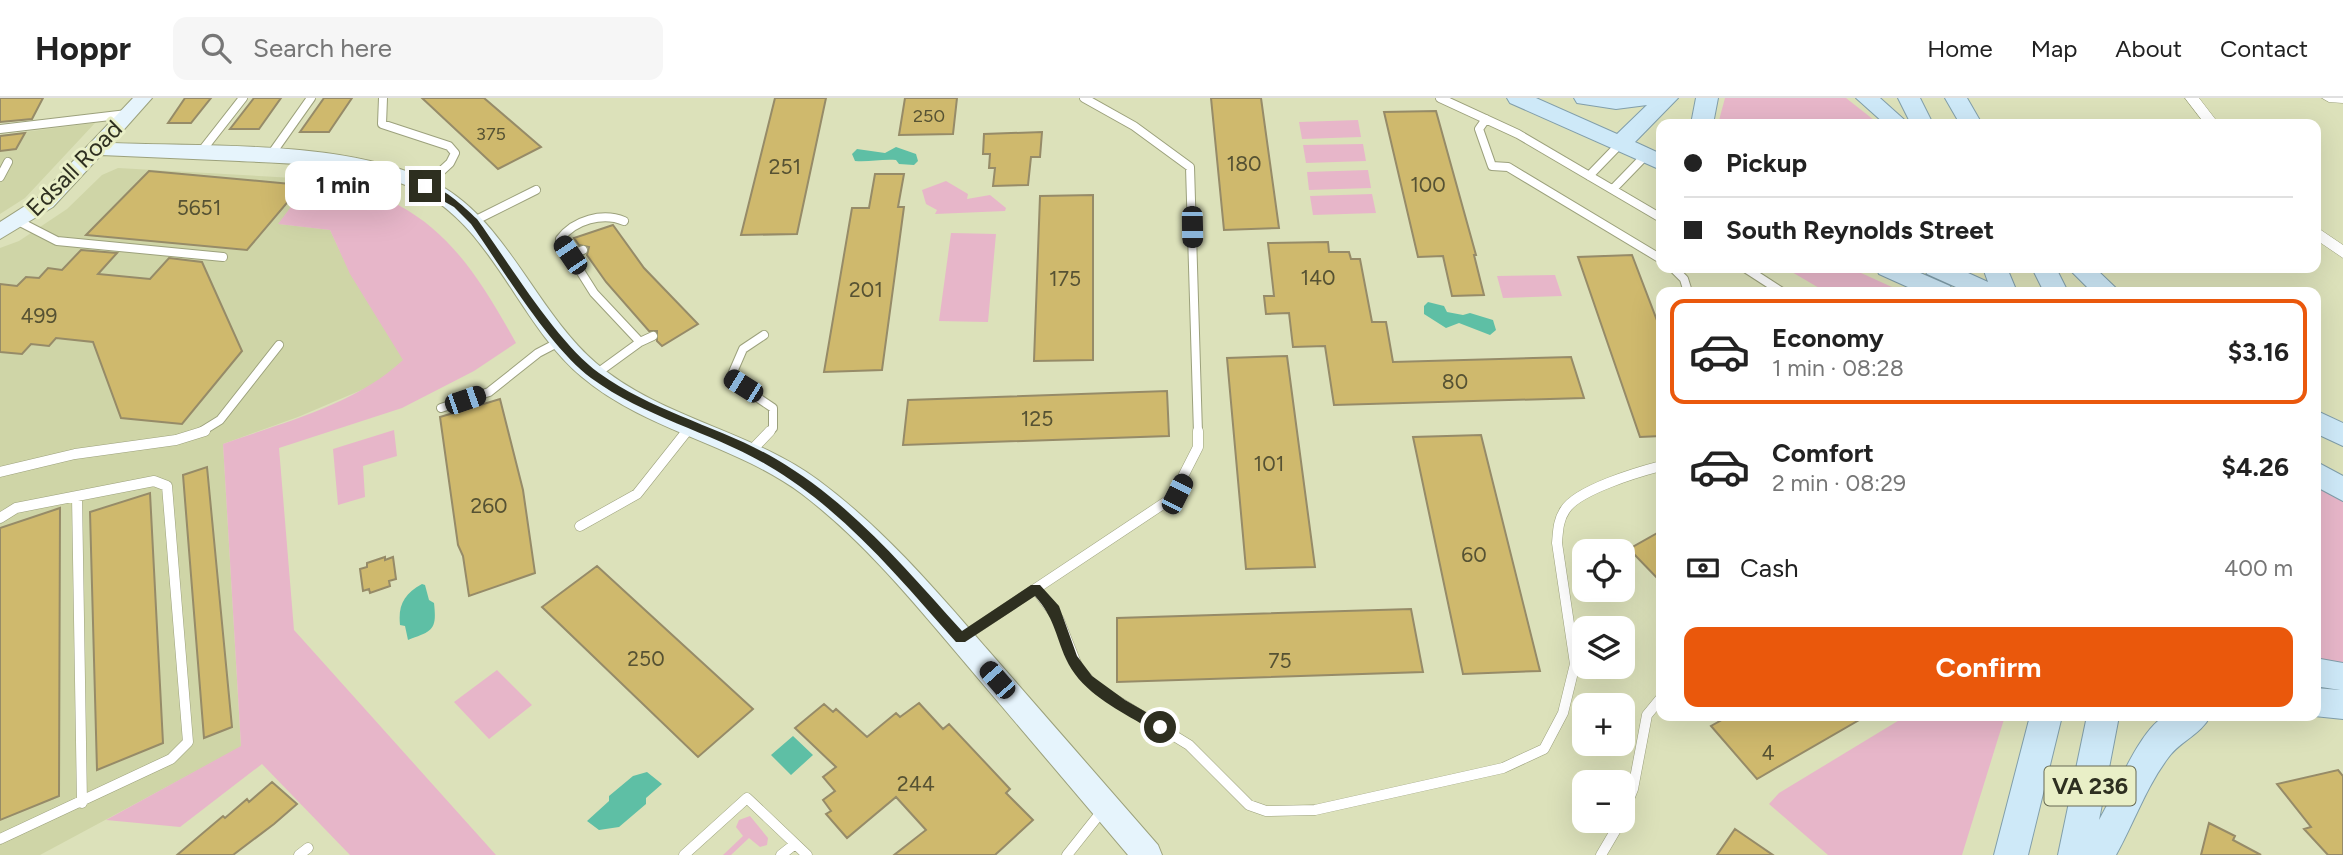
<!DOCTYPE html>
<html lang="en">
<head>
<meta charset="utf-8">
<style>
	:root { --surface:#fff; --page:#f6f6f6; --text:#222; --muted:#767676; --line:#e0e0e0; --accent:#ea580c }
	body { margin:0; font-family:Figtree,sans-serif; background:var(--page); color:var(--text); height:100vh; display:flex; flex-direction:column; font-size:26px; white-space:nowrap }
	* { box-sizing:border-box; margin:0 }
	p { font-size:23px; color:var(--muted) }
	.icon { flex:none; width:38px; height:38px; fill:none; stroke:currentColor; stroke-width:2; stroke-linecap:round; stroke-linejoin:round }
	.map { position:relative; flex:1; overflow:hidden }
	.details { position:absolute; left:1656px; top:189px; width:665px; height:434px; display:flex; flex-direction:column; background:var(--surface); border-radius:14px; box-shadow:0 7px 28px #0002 }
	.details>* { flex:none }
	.hud { position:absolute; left:1656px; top:21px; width:665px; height:154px; border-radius:14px; box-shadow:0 7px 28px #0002; display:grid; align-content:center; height:154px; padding:0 28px; background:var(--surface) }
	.controls { position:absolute; left:1572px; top:441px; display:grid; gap:14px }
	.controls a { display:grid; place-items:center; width:63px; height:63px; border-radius:14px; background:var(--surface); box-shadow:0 7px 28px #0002; font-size:35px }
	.end { position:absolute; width:32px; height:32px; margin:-16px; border:9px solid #2e2f20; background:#fff; box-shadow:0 0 0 4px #fff }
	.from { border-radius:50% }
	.bubble { position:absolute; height:49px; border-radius:14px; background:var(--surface); box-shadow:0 7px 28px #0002; font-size:23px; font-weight:700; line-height:49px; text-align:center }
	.car { position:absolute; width:21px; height:42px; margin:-21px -10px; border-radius:9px; box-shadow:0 0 5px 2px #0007; background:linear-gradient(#222 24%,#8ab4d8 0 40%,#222 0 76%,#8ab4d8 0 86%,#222 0) }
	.hud b { display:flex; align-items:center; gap:24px; height:66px; font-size:26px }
	.hud b+b { border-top:2px solid var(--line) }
	.hud i { width:18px; height:18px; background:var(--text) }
	ul { padding:12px 0 0; list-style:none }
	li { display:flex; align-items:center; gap:21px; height:105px; margin:0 14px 10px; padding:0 14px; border:4px solid transparent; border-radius:14px }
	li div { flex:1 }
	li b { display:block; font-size:26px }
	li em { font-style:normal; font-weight:700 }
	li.active { border-color:var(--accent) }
	li>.icon { width:63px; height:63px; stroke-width:1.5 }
	.pay { display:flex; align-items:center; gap:18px; height:77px; padding:0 28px; font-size:26px }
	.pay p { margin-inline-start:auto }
	.primary-button { display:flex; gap:14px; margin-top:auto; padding:14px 28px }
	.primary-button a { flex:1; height:80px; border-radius:14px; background:var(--accent); color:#fff; font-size:28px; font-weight:700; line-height:80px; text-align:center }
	header { display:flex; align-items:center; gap:42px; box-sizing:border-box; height:98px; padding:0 35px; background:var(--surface); border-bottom:2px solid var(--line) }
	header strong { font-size:33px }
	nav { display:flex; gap:38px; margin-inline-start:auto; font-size:24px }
	.search { width:490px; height:63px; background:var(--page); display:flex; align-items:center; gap:18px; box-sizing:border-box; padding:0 24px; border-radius:14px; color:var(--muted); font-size:26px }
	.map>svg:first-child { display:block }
	.built { fill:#cfd5a7 }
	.green { fill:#e7b6c9 }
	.water { fill:#5ebfa5 }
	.building { fill:#cfb96d; stroke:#968b68; stroke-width:2 }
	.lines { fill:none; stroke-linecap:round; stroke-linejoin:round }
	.lane-far1-casing { stroke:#9ca17c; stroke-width:10 }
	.lane-casing { stroke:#9ca17c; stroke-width:11 }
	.street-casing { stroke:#9ca17c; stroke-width:1 }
	.secondary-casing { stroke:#9ca17c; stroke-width:2 }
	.primary-casing { stroke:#819eaa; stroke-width:2 }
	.lane-far1 { stroke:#fff; stroke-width:8 }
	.lane { stroke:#fff; stroke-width:10 }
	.street { fill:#fff; fill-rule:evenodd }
	.secondary { fill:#e6f4fc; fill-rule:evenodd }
	.primary { fill:#cee9f8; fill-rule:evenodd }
	.route { fill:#2e2f20 }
	.labels { text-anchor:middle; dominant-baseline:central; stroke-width:6; stroke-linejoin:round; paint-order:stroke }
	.far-number-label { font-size:18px; fill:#565233 }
	.number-label { font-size:21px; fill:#565233 }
	.shield { fill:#e9efc7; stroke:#666952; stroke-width:2 }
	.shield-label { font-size:23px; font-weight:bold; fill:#2e2f20 }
	.street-label { font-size:24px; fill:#2e2f20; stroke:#e9efc7 }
</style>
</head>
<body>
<header>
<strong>Hoppr</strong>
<div class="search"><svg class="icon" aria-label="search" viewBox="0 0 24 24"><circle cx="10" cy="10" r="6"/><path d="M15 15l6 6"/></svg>Search here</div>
<nav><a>Home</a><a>Map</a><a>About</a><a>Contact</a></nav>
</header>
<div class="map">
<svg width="2343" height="757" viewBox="0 0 2343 757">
	<rect width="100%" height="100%" fill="#dce1ba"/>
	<!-- built -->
	<path class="built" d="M95,25L25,100L0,116V37Z
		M118,70L312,81L279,126L330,132L351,176L404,262L378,285L298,319L223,346L241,649L40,757H0V150L19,143L67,111L102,77Z"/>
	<!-- green -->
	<path class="green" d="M1725,0H1846L1879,26H1718Z
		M1358,22L1361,39L1302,41L1299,24Z
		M1363,46L1366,63L1306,65L1303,47Z
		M1368,72L1371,90L1309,92L1307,74Z
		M312,81C424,97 464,151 516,245L474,273L402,310L279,350L294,532L496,757H350L262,666L180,729L106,722L241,648L223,346C284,324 355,307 403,262L350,176L330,132L278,126Z
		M946,83L968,96L967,101L990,97L1006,110L1005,113L935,116L937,112L926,106L922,92Z
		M1372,96L1376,115L1313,117L1310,98Z
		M951,135L996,136L988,224L939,223Z
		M1785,170H1850L1903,194H1826Z
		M1555,177L1562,198L1503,200L1497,178Z
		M394,332L397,358L363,368L365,399L338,407L333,351Z
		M2315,386L2343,403V566L2315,559Z
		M497,572L532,607L489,641L454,604Z
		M1906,618H2005L1962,757H1828L1769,706L1779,695Z
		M750,718L768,740L767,747L760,749L749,740L731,757H723L743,738L736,729L739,722Z"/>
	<!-- water -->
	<path class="water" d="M896,49L916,56L918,63L914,67L899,66L896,62C881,61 870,64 855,63L852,56L857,51L885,55Z
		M1428,204L1444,208L1447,214L1463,217L1470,215L1493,222L1496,232L1490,237L1459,225L1446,230L1424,216V208Z
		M422,486L425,487L429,502L434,505C437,532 433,533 408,542L405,528L400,527C398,507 404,496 422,486Z
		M793,638L813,657L791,677L771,657Z
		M647,674L662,686L646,700V706L619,729L599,732L587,723L609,703V698L633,678Z"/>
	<!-- building -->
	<path class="building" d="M0,0H43L32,21L0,24Z
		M185,0H211L191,25H168Z
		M254,0H281L259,31H230Z
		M324,0H352L329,34H300Z
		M422,0H484L541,49L498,71Z
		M775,0H826L797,136L741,137Z
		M905,0H957L953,36L899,37Z
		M1211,0H1261L1279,130L1224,132Z
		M1436,13L1476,157H1474L1484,197L1452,198L1443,158L1418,159L1384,14Z
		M1042,34L1040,59H1031L1028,87L993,88L995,70H989L990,56H983L984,36Z
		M25,35L16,51L0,53V38Z
		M149,73L302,87L247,152L86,137Z
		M875,76H904L898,109H904L882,272L824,274L852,110H869Z
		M1093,97V262L1034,263L1040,98Z
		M613,127L644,170L698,226L662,248L657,243V233H649L606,184L587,157L589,149L579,147L574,140Z
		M1328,144L1329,154H1349L1351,161H1360L1372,224H1386L1393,264L1571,259L1584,300L1334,307L1325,248L1293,249L1289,215L1266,216L1264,198H1274L1268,145Z
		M81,152L117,155L98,176L150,181L169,160L202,164L242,253L182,326L121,320L93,244L56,240L49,248L31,246L22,256L0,254V186L17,188L26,179L39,180L48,170L62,172Z
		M1632,157L1661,233V338L1640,339L1578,159Z
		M1287,258L1315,469L1246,471L1227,260Z
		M1167,293L1169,338L903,347L908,302Z
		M500,301L523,392L535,475L469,498L463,458L458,447L440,319Z
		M1481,337L1540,573L1463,576L1413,339Z
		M207,369L232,629L204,640L183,377Z
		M150,395L163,645L97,672L90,414Z
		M60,410L59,698L0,722V430Z
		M1661,433V484L1629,451Z
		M385,459V462L393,459L396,481L389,483L390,488L370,495L369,491L363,493L360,471L367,469V465Z
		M597,468L753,611L698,659L542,509Z
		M1411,511L1423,574L1117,584V520Z
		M919,605L943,631L949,626L1010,691L1006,695L1033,722L995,757H894L926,732L896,699L847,740L826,716L831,713L823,702L835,693L823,679L836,669L795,630L824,606L833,614L836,611L867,639L896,615L900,619Z
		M1729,618H1866L1757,681L1711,628Z
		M2338,672L2343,678V757H2328L2304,731L2311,729L2277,686Z
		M272,684L297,706L274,726L233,757H177L223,718L225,720L247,701L249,704Z
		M2209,725L2235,738L2233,742L2261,757H2201Z
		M1735,731L1773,757H1717Z"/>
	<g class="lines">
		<defs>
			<path id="lane-far1" d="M383,0L382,26L449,48L455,55L450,65L425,88
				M1084,0L1134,28L1190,69L1198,335
				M1440,0L1518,36L1661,120
				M1486,21L1479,31L1492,68L1508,69L1661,161
				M0,31L127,16
				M200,55L243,0
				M270,58L311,0
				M1589,78L1619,47
				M0,79L8,64
				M1613,91L1645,58
				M474,123L536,92
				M20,124L57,143L223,159
				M570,157L583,152
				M1673,170L1684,181L1688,194
				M1745,170L1782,194
				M764,237L743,251L730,281L773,310V330L768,335
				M640,244L653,238
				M596,276L640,244L594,195L560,141C574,122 603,114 624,123
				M441,310L489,294L538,255L561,243
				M199,335L220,322L279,247
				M685,335L691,328"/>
			<path id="lane" d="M750,354L770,333
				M0,374L75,356L176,342L205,333
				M77,398L82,705
				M0,420L16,410L154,383L167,388L188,644L171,661L0,741
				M580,428L637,396L687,333
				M1036,491L1059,522L1078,570L1096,590L1189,647L1249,707L1266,713L1315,712L1503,670L1544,651L1563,615L1575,566L1557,445C1558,434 1558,422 1565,412C1577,392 1638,374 1661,368
				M963,539L1172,400L1198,349V333
				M1622,719L1633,691L1647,617L1661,600
				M299,757L308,750
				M684,757L747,700L807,757
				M781,757L795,746
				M1067,757L1102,713
				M1601,757L1621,723"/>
			<path id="street" d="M2185,0H2199L2219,26H2205Z
				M2322,0H2343V5L2329,4Z
				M2315,128L2343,147V160L2315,141Z"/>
			<path id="secondary" d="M133,0H152L112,45C210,49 336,42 427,81C504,114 533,211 596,265C660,320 750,332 818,382C883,430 935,491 987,551C1044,616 1101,682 1158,747L1162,757H1128C1074,693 1020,630 966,566C915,506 865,444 802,396C735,346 646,333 582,279C517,225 492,125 413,90C358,66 298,66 239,63C193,61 147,59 101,57L53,109L0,141V124L39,99Z"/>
			<path id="primary" d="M1507,0H1536L1617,36L1647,7L1616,11L1577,5L1574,0H1678L1635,44L1661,56V72L1510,5Z
				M1696,0H1718L1713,26H1691Z
				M1856,0H1880L1909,26H1885Z
				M1898,0H1920L1933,26H1911Z
				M1945,0H1967L1982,26H1960Z
				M1876,170H1909L1950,188L1953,194H1919L1879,176Z
				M1924,170H1957L1988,184L1983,170H2007L2017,194H1967L1927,176Z
				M2032,170H2056L2068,194H2044Z
				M2068,170H2095L2120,194H2092Z
				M2315,312L2343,325V348L2315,335Z
				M2315,363L2343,378V403L2315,388Z
				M2315,560L2343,565V621L2314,618L2315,590L2340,592L2315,588Z
				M2030,618H2062L2028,757H1994Z
				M2087,618H2119L2099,722C2113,699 2142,625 2167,618C2178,614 2198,617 2210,618C2202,636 2180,643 2168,660C2146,689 2134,725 2116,757H2058Z"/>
		</defs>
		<!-- lane-far1 casing -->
		<use href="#lane-far1" class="lane-far1-casing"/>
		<!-- lane casing -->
		<use href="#lane" class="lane-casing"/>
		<!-- street casing -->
		<use href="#street" class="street-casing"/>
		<!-- secondary casing -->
		<use href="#secondary" class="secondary-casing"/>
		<!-- primary casing -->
		<use href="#primary" class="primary-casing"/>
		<!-- lane-far1 -->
		<use href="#lane-far1" class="lane-far1"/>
		<!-- lane -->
		<use href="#lane" class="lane"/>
		<!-- street -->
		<use href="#street" class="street"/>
		<!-- secondary -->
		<use href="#secondary" class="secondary"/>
		<!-- primary -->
		<use href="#primary" class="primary"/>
	</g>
	<!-- route -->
	<path class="route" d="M422,86C441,86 464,109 477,121C509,165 557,245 599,275C655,315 719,328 776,361C851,405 904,469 962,533L1031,487H1040L1059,508L1077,558L1092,578L1125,602L1165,625V633C1155,636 1144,627 1135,622C1109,607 1079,590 1066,561C1055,536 1054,519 1035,498L965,544H956C898,479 844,412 767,367C711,334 646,320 591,280C550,250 502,170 471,126L454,109L422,91Z"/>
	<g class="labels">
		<!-- far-number labels -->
		<g class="far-number-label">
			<text x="929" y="18">250</text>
			<text x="491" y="36">375</text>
		</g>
		<!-- number labels -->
		<g class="number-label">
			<text x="1244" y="65">180</text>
			<text x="785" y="68">251</text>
			<text x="1428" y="86">100</text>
			<text x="199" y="109">5651</text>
			<text x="1318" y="179">140</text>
			<text x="1065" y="180">175</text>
			<text x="866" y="191">201</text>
			<text x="39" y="217">499</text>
			<text x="1455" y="283">80</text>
			<text x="1037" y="320">125</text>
			<text x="1269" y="365">101</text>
			<text x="489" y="407">260</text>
			<text x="1474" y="456">60</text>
			<text x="646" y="560">250</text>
			<text x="1280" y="562">75</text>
			<text x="1768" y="654">4</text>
			<text x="916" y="685">244</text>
		</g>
		<!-- shield labels -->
		<rect class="shield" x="2044.5" y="668.5" width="91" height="39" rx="5"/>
		<g class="shield-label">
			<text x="2090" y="688">VA 236</text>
		</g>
		<!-- street labels -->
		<g class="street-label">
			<text transform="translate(74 70) rotate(-45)">Edsall Road</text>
		</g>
	</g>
</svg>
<div class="controls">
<a><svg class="icon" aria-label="locate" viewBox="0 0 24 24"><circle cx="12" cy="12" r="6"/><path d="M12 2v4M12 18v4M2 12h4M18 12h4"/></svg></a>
<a><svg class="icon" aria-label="layers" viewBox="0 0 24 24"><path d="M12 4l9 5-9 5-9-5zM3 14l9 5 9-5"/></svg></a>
<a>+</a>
<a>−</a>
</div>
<i class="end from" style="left:1160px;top:629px"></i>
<i class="end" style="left:425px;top:88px"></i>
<div class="bubble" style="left:285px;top:63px;width:116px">1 min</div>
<i class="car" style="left:1192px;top:129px;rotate:179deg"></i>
<i class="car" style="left:570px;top:157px;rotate:326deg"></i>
<i class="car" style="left:743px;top:288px;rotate:302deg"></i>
<i class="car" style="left:465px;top:302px;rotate:71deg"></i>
<i class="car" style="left:1177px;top:396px;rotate:27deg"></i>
<i class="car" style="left:997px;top:582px;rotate:319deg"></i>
<div class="hud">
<b><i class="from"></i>Pickup</b>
<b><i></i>South Reynolds Street</b>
</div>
<section class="details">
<ul>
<li class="active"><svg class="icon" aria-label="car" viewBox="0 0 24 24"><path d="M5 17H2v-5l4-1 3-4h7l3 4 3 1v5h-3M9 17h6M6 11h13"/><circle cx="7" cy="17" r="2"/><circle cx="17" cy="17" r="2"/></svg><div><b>Economy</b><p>1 min · 08:28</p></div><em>$3.16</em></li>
<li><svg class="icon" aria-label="car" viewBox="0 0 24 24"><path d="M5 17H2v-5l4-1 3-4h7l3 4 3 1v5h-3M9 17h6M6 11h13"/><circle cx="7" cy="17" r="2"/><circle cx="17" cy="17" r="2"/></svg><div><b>Comfort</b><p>2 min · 08:29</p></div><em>$4.26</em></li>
</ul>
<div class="pay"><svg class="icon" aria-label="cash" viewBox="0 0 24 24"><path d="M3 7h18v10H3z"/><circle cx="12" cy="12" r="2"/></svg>Cash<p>400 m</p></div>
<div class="primary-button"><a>Confirm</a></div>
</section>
</div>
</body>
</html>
